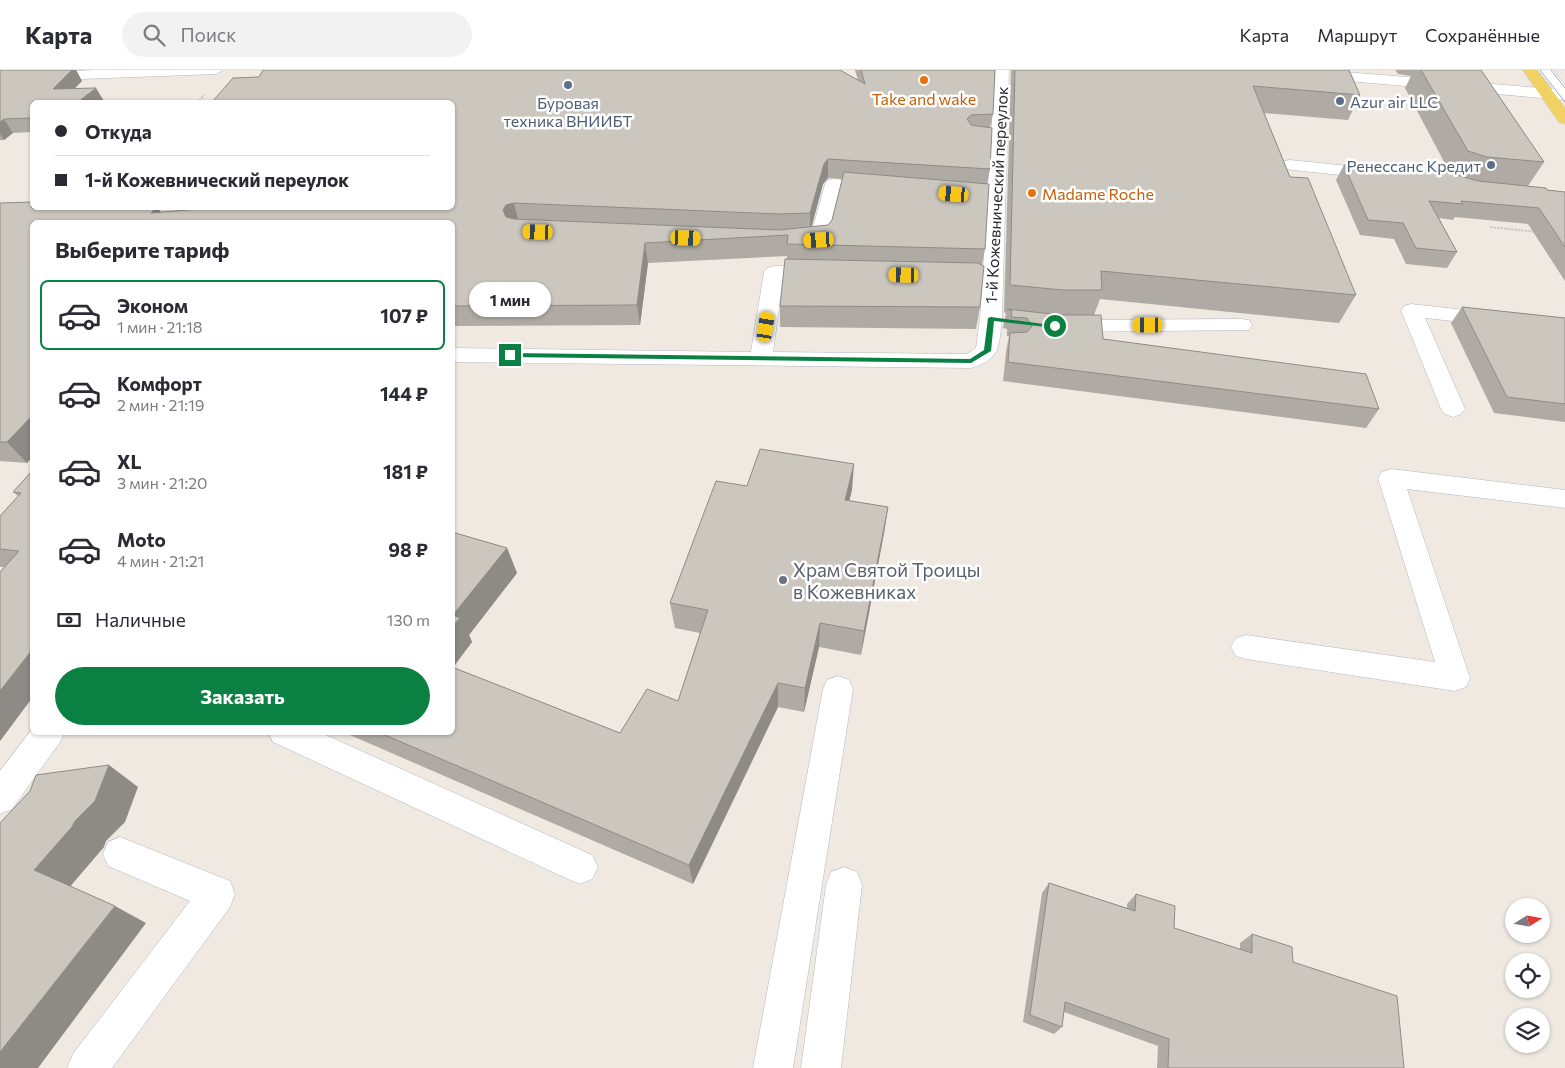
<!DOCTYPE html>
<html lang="ru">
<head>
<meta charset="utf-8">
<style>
	:root { --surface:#fff; --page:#f2f2f3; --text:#2b2b33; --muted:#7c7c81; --line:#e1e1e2; --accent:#0b8043 }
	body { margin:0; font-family:Commissioner,sans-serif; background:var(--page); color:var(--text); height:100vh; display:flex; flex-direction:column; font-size:19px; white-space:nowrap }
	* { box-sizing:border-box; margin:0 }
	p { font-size:16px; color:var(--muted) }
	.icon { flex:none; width:28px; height:28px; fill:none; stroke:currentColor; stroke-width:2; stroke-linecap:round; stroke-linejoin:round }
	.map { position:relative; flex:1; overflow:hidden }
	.side { position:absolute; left:30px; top:150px; width:425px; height:515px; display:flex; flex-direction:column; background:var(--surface); border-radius:8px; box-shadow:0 1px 4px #0004 }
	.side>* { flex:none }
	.hud { position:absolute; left:30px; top:30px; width:425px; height:110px; border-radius:8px; box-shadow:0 1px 4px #0004; display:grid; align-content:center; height:110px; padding:0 25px; background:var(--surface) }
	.needle { width:32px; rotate:79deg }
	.fabs { position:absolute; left:1505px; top:828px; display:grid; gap:10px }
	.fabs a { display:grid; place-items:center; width:45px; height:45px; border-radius:50%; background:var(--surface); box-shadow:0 1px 4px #0004; font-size:25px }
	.end { position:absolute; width:22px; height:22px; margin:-11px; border:6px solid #0b8043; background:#fff; box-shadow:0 0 0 2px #fff }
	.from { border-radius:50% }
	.bubble { position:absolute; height:35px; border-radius:18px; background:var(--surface); box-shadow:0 1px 4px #0004; font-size:16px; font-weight:700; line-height:35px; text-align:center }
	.car { position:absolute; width:15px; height:30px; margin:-15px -8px; border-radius:6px; box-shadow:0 0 4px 1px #0007; background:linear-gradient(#f5c518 24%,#345 0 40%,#f5c518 0 76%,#345 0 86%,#f5c518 0) }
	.hud b { display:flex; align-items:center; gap:18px; height:48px; font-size:19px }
	.hud b+b { border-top:1px solid var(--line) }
	.hud i { width:12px; height:12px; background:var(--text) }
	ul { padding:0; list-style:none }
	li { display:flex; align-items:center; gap:15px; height:70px; margin:0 10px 8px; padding:0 15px; border:2px solid transparent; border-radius:8px }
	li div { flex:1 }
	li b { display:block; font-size:19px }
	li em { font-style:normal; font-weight:700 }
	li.on { border-color:var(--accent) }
	li>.icon { width:45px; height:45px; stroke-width:1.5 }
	h2 { padding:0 25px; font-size:22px; line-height:60px }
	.pay { display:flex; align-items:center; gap:12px; height:55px; padding:0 25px; font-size:19px }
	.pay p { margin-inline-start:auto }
	.primary-button { display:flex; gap:10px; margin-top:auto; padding:10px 25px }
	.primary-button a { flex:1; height:58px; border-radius:30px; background:var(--accent); color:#fff; font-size:20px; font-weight:700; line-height:58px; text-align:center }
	header { display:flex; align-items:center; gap:30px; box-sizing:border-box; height:70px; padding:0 25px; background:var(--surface); border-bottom:1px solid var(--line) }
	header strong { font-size:24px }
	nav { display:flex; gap:28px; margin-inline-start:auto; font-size:18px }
	.search { width:350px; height:45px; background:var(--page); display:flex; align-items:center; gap:12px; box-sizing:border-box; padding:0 18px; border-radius:28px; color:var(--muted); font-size:19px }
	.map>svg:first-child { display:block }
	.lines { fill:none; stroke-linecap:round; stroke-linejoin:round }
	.minor-casing { stroke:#b4b7c1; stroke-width:1 }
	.major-casing { stroke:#c9c9c9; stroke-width:1 }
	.path { stroke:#c9c9c9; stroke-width:2; stroke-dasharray:2.5 1; stroke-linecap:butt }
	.minor { fill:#fff; fill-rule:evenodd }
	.major { fill:#f2d163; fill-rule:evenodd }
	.tram { stroke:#a3a6b8; stroke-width:1 }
	.wall { fill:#afaba4; fill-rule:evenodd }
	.shaded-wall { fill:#8e8b86 }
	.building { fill:#cbc7bf; stroke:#8e8b86 }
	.route { fill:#0b8043 }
	.food-dot { fill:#e8710a; stroke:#fff; stroke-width:2 }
	.service-dot { fill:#5c6f8a; stroke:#fff; stroke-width:2 }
	.worship-dot { fill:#6b7280; stroke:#fff; stroke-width:2 }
	.labels { text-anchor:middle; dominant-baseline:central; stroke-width:5; stroke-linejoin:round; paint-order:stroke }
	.far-food-label { font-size:16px; fill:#c56008; stroke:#fff }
	.far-service-label { font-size:16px; fill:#4e5e75; stroke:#fff; text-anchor:start }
	.far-street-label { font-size:16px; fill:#2e2e2e; stroke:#fff }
	.worship-label { font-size:19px; fill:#5b616d; stroke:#fff; text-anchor:start }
</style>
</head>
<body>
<header>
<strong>Карта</strong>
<div class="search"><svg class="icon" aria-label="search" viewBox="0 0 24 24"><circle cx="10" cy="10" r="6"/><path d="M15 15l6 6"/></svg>Поиск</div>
<nav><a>Карта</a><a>Маршрут</a><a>Сохранённые</a></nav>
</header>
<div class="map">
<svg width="1565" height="998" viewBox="0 0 1565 998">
	<rect width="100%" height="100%" fill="#efe9e1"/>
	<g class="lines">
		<defs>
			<path id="minor" d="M96,0H223L216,4L0,12V4Z
				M995,0H1009L1002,249C999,275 1001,290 971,298L452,292V278L751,282L764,202L767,198L774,196L821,197L828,199L831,203L828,207L783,208L773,282L967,284L976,278L980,249Z
				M1261,0H1321L1553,19L1538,0H1553L1565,15V30L1268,4Z
				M1290,90L1378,99L1384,100L1387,104L1384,108L1378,109L1284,99L1281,95L1284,91Z
				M834,109L877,113L883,114L886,118L883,122L877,123L841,120L826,174L797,177L790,175L787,171L790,167L811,165L825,114L828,110Z
				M1411,234L1565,251V263L1425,248L1465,339L1461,344L1453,347L1445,344L1441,339L1401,240L1404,236Z
				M1241,249L1249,250L1252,255L1249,260L1065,262L1057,261L1054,256L1057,251L1065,250Z
				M1391,399L1565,420V438L1407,419L1470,608L1466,617L1455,621L1246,589L1236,586L1231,577L1236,568L1246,565L1435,592L1378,408L1382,402Z
				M838,606L849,610L853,619L793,998H753L823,619L827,610Z
				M32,659V662H65L60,672L12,739L0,744V701Z
				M268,662H319L592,785L598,797L592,809L580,814L568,809L273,672Z
				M120,767L230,811L235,824L230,837L112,998H67L73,984L190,831L108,796L103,784L108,772Z
				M844,797L857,802L862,815L841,998H801L826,815L831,802Z"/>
			<path id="major" d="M1523,0H1537L1565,38V54L1559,52Z"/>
		</defs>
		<!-- minor casing -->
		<use href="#minor" class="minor-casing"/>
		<!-- major casing -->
		<use href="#major" class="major-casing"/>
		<!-- path -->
		<path class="path" d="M199,31L204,25
			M1490,157L1537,162"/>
		<!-- minor -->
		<use href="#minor" class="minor"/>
		<!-- major -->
		<use href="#major" class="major"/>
		<!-- tram -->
		<path class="tram" d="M1540,0L1565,32
			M1551,0L1565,18"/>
	</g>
	<!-- wall -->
	<path class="wall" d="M0,0H76L82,11L75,18L104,31L102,32H32V62L13,63L4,70H0Z
		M855,0H995L993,44L990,57V99L987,114L985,179L982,195L980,237L976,259L780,257V236L787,186L648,193L640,255L452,256V152H32V387L27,393L0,391V133L32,138H99L100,139L158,138L161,142L452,138L858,10ZM828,108L842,109L832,150L828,155L811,157L823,114Z
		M1011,0H1349L1360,25L1348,50L1264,43L1290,107L1356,225L1339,253L1100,229L1094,245L1103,269L1379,339L1366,358L1003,311L1006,282L1009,266H1007V259L1003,258L1006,243L1004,242Z
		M1395,0H1481L1544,92L1528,116L1547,120L1565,122V211L1528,154L1455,147L1453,150L1439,148L1457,182L1447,198L1406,194L1394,169L1360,165L1336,110L1344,95L1396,99L1397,97L1450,103L1405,18L1411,6L1398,4Z
		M1462,237L1565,248V352L1494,343L1451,253Z
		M32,401V628L0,671V502L4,497H0V446L18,426L13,422Z
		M852,420L849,431L888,437L884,463L861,585L819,577L804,642L778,637L693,814L343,662H452V462L507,478L517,503L469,565L472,572L453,598L620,663L678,631L700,563L675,558L670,533Z
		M1049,813L1127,838V834L1136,824L1174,858L1240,879V873L1252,864L1293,892L1404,998H1157L1158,976L1064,942L1062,957L1054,964L1023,952L1042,823Z"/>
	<!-- shaded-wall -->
	<path class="shaded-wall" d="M72,0H76L82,11L61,32L53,19Z
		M96,18L104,31L102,32H78Z
		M4,49L13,63L4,70L0,64V52Z
		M828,89V108L823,114L810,163V143L824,94Z
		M514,133L519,153L508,160L503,140L506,135Z
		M87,138H99L106,149L85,139Z
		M156,138H158L167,152L151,143Z
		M645,173L648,193L640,255L637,235Z
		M32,346V387L27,393L7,372Z
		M854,394L852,420L843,456L845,430Z
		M888,437L884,463L861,585L864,561Z
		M507,478L517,503L469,565L472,572L452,598L453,545Z
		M820,553L819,577L804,642L805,618Z
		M32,580V628L0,671V621Z
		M778,613V637L693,814L689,795Z
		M109,695L138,717L125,752L106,771L104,777L68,819L34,800L75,751Z
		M115,836L146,853L38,998H0V982Z"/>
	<!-- building -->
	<path class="building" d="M0,0H72L53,19L96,18L78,32H32V48L4,49L0,52Z
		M263,0H840L865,14L861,0H995L993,44L971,45L967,49L971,55L992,58L990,99L828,89L824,94L810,143L779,144L514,133L506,135L503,140L506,147L514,149L779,160L828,155L832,150L844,102L989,114L985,179L787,174L788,165L645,173L637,235L452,236V152H32V346L7,372H0V133L32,132V138H87L85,139L156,138L151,143L211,138H452V32H212L233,8L259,7Z
		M1015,0H1349L1360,25L1253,16L1290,107L1308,108L1356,225L1101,201L1102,220H1063L1010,215Z
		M1421,0H1481L1544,92L1487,87L1468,81Z
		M1344,95L1398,100L1397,97L1446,102L1478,111L1546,118L1547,120L1565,122V177L1539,138L1461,131L1463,134L1429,131L1457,182L1416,178L1403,153L1368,150Z
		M785,189L978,193L984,196L980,237L780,236Z
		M1462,237L1565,248V334L1507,327Z
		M1007,239L1060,245H1101L1103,269L1366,304L1379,339L1008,292L1010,263L1027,262L1032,256L1027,248L1011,247L1012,241Z
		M760,379L854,394L845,430L888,437L864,561L820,553L805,618L778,613L689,795L378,662H452V597L620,663L647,619L678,631L708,540L670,533L716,411L747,416Z
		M32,401V580L0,621V502L19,481L0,479V446L21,423L13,422Z
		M452,462L507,478L453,545L460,548L452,557Z
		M109,695L95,731L75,751L72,757L34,800L115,836L0,982V753L30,721L36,705Z
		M1049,813L1135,841L1136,824L1175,836L1174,858L1252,883V864L1292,877L1293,892L1397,926L1404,998H1168L1169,969L1065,932L1062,957L1030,945Z"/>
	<!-- route -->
	<path class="route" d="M991,247L1058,256L1055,258L994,251L991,281L971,293L510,287L507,285L510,283L970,289L984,280L988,248Z"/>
	<!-- markers -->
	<g class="food-dot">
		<circle cx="924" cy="10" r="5"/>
		<circle cx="1032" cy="123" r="5"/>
	</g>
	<g class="service-dot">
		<circle cx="568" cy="15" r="5"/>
		<circle cx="1340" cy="31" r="5"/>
		<circle cx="1491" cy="95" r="5"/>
	</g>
	<circle class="worship-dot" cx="783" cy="510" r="5"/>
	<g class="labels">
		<!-- far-food labels -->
		<g class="far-food-label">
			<text x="924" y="28">Take and wake</text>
			<text x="1042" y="123" text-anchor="start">Madame Roche</text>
		</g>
		<!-- far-service labels -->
		<g class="far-service-label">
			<text x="1350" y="31">Azur air LLC</text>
			<text x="568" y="32" text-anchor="middle">Буровая<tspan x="568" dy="18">техника ВНИИБТ</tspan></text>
			<text x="1481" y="95" text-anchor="end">Ренессанс Кредит</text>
		</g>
		<!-- far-street labels -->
		<g class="far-street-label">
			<text transform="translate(996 125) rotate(-87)">1-й Кожевнический переулок</text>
		</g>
		<!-- worship labels -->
		<g class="worship-label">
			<text x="793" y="499">Храм Святой Троицы<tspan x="793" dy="22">в Кожевниках</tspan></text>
		</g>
	</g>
</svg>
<div class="fabs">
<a><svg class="needle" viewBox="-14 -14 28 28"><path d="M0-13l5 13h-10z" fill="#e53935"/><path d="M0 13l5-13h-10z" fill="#7c7c81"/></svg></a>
<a><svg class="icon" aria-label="locate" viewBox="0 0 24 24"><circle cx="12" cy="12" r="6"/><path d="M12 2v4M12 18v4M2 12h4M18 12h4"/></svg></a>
<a><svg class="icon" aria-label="layers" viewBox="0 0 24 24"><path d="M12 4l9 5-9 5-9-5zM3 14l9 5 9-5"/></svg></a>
</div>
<i class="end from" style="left:1055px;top:256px"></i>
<i class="end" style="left:510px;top:285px"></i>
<div class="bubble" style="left:469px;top:212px;width:82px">1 мин</div>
<i class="car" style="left:954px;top:124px;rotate:275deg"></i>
<i class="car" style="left:538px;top:162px;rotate:272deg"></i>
<i class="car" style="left:686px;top:168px;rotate:92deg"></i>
<i class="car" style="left:819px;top:170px;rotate:267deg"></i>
<i class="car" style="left:904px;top:205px;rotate:271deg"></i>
<i class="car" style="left:1148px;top:255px;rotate:270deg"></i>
<i class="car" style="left:766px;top:257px;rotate:9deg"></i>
<div class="hud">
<b><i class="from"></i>Откуда</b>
<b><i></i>1-й Кожевнический переулок</b>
</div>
<section class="side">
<h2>Выберите тариф</h2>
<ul>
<li class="on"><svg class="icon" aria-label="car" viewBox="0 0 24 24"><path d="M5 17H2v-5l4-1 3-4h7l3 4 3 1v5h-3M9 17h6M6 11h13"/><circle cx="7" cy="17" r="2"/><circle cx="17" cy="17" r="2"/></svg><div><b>Эконом</b><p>1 мин · 21:18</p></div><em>107 ₽</em></li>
<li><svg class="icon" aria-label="car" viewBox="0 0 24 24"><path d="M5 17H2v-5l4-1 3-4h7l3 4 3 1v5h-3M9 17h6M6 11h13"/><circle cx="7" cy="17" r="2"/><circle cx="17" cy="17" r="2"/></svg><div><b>Комфорт</b><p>2 мин · 21:19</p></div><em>144 ₽</em></li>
<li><svg class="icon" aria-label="car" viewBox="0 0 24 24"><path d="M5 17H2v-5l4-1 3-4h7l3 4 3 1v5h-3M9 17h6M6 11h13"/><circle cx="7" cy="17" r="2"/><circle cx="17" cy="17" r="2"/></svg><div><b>XL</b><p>3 мин · 21:20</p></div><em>181 ₽</em></li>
<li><svg class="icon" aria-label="car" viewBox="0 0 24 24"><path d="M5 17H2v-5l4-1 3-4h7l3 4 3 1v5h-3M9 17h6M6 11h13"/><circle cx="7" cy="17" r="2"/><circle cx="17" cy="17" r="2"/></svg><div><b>Moto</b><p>4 мин · 21:21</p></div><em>98 ₽</em></li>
</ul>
<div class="pay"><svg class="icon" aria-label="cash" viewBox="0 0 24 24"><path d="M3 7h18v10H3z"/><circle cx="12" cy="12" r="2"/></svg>Наличные<p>130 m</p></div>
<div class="primary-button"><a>Заказать</a></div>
</section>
</div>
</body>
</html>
